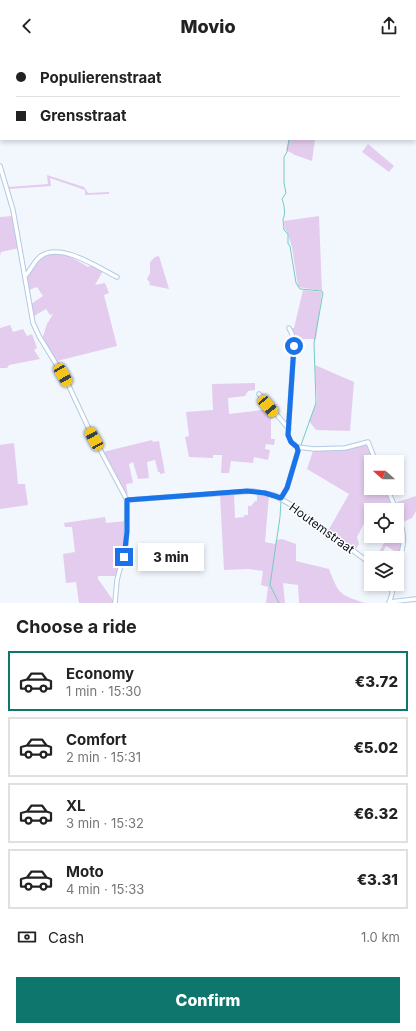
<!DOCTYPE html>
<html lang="en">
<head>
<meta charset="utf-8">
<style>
	:root { --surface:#fff; --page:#f6f6f6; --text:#222; --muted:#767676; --line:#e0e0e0; --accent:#0f766e }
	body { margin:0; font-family:Inter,sans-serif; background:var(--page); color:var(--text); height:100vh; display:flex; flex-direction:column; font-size:15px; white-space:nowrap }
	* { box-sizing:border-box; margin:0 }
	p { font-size:13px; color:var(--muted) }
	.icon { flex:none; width:22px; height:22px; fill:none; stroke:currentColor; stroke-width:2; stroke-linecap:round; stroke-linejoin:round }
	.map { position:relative; height:551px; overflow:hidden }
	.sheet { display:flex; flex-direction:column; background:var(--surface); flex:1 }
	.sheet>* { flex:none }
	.hud { position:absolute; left:0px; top:0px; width:416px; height:88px; box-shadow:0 2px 6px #0003; display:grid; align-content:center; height:88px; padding:0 16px; background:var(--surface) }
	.needle { width:26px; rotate:291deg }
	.controls { position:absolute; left:364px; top:403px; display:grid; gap:8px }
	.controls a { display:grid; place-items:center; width:40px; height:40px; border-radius:0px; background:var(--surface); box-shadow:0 2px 6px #0003; font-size:20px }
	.end { position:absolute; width:18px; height:18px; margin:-9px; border:5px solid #1a73e8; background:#fff; box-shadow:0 0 0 2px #fff }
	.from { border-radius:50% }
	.bubble { position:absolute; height:28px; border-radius:0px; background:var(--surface); box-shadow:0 2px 6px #0003; font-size:13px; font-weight:800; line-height:28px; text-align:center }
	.car { position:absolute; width:12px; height:24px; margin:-12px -6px; border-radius:5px; box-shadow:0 0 3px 1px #0007; background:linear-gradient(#f5c518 24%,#345 0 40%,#f5c518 0 76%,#345 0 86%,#f5c518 0) }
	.hud b { display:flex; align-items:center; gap:14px; height:38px; font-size:15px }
	.hud b+b { border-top:1px solid var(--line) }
	.hud i { width:10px; height:10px; background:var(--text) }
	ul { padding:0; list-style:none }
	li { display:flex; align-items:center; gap:12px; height:60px; margin:0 8px 6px; padding:0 8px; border:2px solid var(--line); border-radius:0px }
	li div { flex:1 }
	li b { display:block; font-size:15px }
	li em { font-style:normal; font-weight:800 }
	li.selected { border-color:var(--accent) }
	li>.icon { width:36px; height:36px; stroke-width:1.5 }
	h2 { padding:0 16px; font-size:18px; line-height:48px }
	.pay { display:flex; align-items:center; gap:10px; height:44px; padding:0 16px; font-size:15px }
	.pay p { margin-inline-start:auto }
	.cta { display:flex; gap:8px; margin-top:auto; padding:8px 16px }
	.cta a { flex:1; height:46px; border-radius:0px; background:var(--accent); color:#fff; font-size:16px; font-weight:800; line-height:46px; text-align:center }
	header { display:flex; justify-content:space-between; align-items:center; height:52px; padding:0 16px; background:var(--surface); font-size:18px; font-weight:800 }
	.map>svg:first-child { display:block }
	.green { fill:#e4ccee }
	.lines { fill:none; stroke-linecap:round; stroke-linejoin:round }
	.stream { stroke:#76cbbf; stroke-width:1 }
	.minor-casing { stroke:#b1cae4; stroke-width:5.5 }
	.minor { stroke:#fff; stroke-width:3.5 }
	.route { stroke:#1a73e8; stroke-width:5 }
	.labels { text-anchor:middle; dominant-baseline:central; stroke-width:3; stroke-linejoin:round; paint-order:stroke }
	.street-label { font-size:12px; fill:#09121b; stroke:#fff }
</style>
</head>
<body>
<header><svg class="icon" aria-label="back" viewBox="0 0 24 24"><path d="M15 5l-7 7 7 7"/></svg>Movio<svg class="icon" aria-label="share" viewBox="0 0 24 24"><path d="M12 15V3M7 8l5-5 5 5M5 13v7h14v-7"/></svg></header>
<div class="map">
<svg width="416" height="551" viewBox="0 0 416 551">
	<rect width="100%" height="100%" fill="#f2f7fd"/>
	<!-- green -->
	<path class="green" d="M289,87H315L312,109L295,103L286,98Z
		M368,92L394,114L389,120L362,100Z
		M47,123L84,135L88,141L109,140V142L85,143V138L50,126L51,134L9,137L8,135L48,132Z
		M13,164L19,196L1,200L0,204V165Z
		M319,164L322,239L298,235L292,195L288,182L285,177L284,169Z
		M55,201L71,204V205L88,215L92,213L103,219L95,233L105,231L109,241L104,243L117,294L57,309L42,287L47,272L53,262L50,263L46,257L34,264L31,252L43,244L37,235L29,238L27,225C36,211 38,205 55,201Z
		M159,204L169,237L149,233L150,231L147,227L150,221V210L155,205Z
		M303,238L322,240L316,287H294L290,276H294Z
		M10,273L13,280L23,277L27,284L32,282L37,296L34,298L40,307L9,313L7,316H0V276Z
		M315,313L354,330L350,379L316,378L309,369L317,350Z
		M255,331V338L248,339L245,344L228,346L229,362L269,357L275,364L271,367V387H275L274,393L266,392L265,397L270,398L268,408L254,405L253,411L231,409L229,421H221L222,403H213V406L189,405L185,385L189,384L186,360L213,358L212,332Z
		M152,388L153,390L159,389L165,421L160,422V420H158L155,408L147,410L149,426L138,427L133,410L129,412L133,431L126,432L128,443L123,437L103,400Z
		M14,391L18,432H25L28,453L0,457V393Z
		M366,392L375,410H371V416L368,418L371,425V436H386L395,458H371L357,485L359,492L355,498L328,479L349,442L307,417L313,399L345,398Z
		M234,441L235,466L244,465V463H248V454H251L255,449H257V441L269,443L265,490L275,492L276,488L282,487L296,492V509L329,517C339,542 338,542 365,551H299L298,533L283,531L285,551H266L268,535L261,533L263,519L249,517L224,518L220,443Z
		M416,444V459L412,466L403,470L394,451Z
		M105,465L106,471L126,469L124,497L116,524H98V527L113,548V551H79L76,530L66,531L63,502L75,500L72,475H65L64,471Z
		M387,485L403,488L400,502L386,494L381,504V506H376Z"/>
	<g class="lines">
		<!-- stream -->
		<path class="stream" d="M315,1L316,0
			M289,87L287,100L284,105V131L286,141L282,147C284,152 286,162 283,167L284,178L288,182V192L290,194L296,231L300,237L322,239L323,241L314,291L316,351L301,393
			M279,551L270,533L280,465L281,449"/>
		<defs>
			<path id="minor" d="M0,114L13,158L33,271L39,284L67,330L88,375L127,448L126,494L117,528L115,551
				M25,224C31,218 34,209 41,204C61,190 99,216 117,225
				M289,276L292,282L294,294L288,383L291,390L297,395L314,397L345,396L368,390L376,410
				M259,342L289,377
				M387,436L396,458
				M281,446L287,436L298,399L297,395
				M127,448L253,439L274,443L293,454L371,512
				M397,461C406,482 405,493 397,515
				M389,550L416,547
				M389,551L392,542V532"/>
		</defs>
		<!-- minor casing -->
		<use href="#minor" class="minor-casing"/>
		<!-- minor -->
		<use href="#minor" class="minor"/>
	</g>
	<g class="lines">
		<!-- route -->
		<path class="route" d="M124,505L127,480V448L247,439L265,441L281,446L287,436L298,399L297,395L291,390L288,383L294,294"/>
	</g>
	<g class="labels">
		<!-- street labels -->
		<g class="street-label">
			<text transform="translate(322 476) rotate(36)">Houtemstraat</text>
		</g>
	</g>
</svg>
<div class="controls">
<a><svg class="needle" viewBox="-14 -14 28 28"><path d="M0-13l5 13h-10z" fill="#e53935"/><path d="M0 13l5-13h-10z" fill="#767676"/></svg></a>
<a><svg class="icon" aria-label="locate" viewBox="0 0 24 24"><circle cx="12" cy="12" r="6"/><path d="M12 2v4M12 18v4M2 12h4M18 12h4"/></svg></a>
<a><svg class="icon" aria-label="layers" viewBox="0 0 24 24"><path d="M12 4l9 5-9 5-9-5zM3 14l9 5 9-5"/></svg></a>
</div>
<i class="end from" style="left:294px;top:294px"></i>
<i class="end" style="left:124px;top:505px"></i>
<div class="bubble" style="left:138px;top:491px;width:66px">3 min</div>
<i class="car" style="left:63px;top:323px;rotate:150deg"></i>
<i class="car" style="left:268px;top:354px;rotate:140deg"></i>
<i class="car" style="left:94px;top:387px;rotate:331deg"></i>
<div class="hud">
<b><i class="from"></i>Populierenstraat</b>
<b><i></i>Grensstraat</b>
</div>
</div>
<section class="sheet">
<h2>Choose a ride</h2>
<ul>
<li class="selected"><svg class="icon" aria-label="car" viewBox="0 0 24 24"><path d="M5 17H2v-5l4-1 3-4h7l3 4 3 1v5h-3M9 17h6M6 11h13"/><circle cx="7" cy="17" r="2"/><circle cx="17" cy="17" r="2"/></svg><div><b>Economy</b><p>1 min · 15:30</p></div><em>€3.72</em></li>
<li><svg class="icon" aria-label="car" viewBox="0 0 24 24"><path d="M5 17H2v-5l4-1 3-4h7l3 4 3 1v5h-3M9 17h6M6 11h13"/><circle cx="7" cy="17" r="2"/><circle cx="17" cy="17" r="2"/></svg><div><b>Comfort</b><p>2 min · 15:31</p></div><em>€5.02</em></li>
<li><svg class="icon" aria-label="car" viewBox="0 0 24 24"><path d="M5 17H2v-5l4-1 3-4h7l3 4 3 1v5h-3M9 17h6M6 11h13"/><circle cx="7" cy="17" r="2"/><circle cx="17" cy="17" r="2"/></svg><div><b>XL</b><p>3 min · 15:32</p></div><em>€6.32</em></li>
<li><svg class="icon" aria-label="car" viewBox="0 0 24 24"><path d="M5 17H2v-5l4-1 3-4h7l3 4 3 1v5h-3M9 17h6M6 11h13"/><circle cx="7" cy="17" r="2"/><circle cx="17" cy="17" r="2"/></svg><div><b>Moto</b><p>4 min · 15:33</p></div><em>€3.31</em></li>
</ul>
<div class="pay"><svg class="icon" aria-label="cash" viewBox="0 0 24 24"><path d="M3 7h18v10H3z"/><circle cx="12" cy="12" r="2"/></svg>Cash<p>1.0 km</p></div>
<div class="cta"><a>Confirm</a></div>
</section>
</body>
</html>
